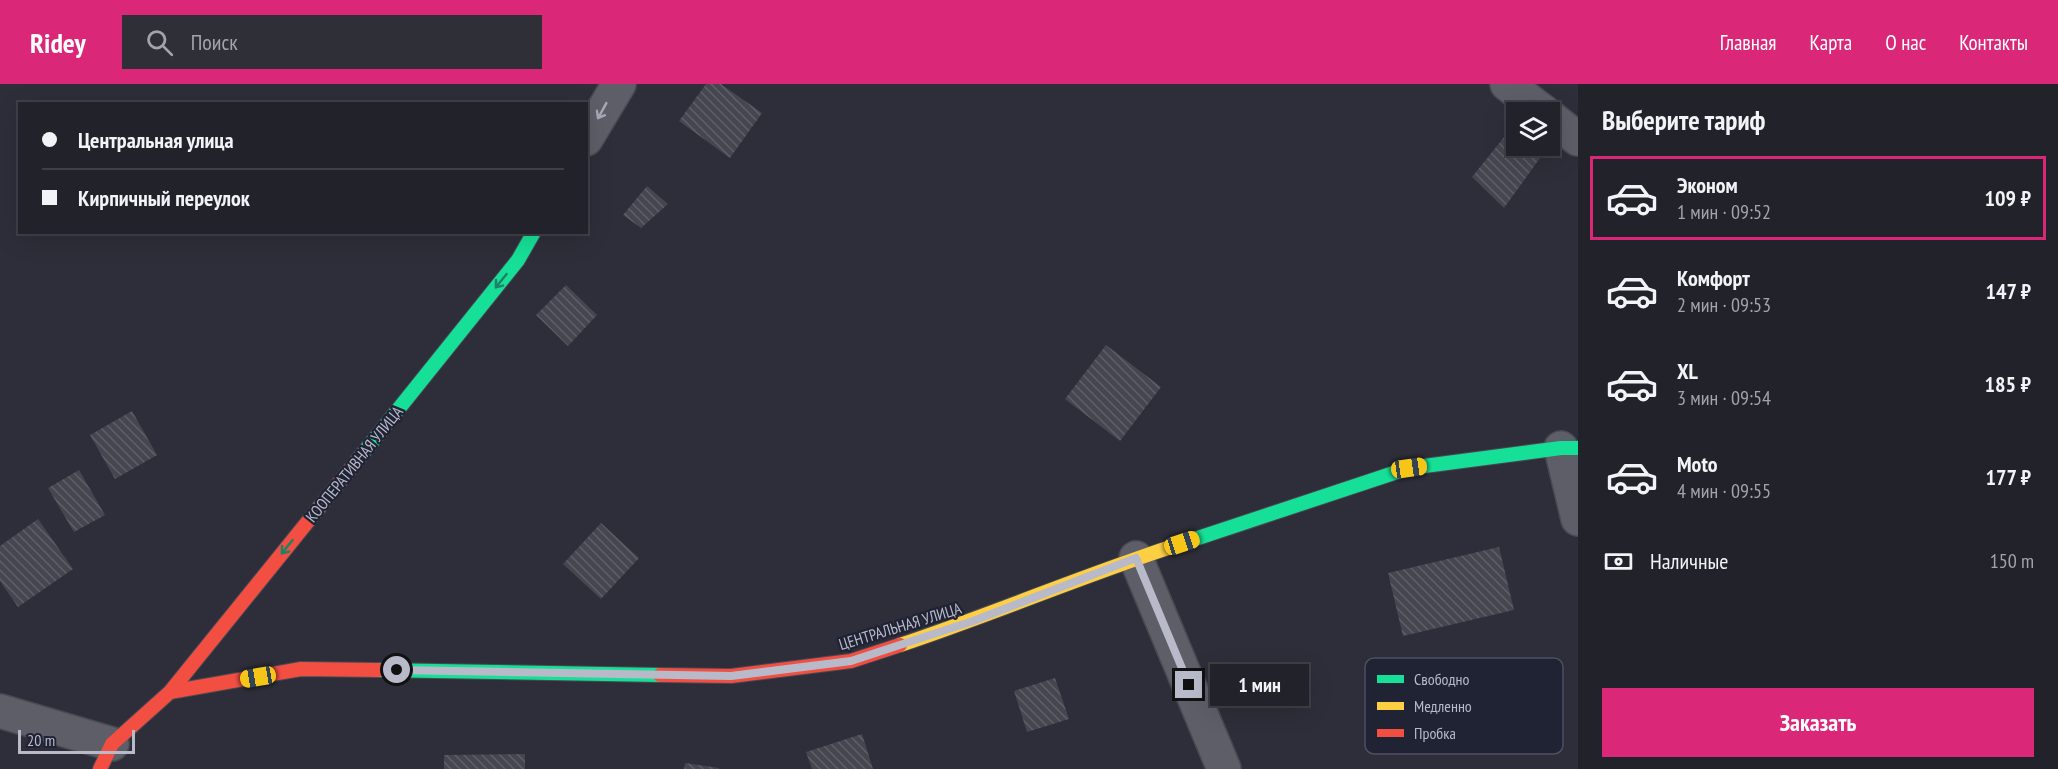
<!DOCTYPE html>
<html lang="ru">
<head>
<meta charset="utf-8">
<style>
	:root { --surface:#22222b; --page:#2e2f37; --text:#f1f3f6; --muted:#a2a4a9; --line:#3f3f47; --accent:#db2777 }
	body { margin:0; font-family:"PT Sans Narrow",sans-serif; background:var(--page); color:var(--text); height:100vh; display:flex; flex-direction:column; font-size:22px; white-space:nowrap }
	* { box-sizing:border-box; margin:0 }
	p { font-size:20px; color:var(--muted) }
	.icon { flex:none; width:33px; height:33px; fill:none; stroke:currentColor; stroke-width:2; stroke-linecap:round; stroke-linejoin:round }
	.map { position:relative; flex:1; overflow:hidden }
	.panel { display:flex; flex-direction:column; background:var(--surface); width:480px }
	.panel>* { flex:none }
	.top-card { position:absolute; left:18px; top:18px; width:570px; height:132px; border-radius:0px; box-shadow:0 6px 24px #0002,0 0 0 2px var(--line); display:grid; align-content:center; height:132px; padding:0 24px; background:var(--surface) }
	.fabs { position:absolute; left:1506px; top:18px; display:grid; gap:12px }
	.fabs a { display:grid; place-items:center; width:54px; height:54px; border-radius:0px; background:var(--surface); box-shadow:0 6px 24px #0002,0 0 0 2px var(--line); font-size:30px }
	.scale { position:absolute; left:18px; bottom:15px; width:117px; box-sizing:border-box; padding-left:6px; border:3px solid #b8bac9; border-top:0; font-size:16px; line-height:21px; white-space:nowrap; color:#b8bac9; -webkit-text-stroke:4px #202334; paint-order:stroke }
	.end { position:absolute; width:27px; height:27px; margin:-14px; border:8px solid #b8bac9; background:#111; box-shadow:0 0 0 3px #111 }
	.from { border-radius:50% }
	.bubble { position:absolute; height:42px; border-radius:0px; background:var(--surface); box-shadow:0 6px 24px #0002,0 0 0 2px var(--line); font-size:20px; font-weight:600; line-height:42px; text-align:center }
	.car { position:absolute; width:18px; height:36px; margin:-18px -9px; border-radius:8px; box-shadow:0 0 4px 2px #0007; background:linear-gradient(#f5c518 24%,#345 0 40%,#f5c518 0 76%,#345 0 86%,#f5c518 0) }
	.top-card b { display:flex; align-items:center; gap:21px; height:57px; font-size:22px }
	.top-card b+b { border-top:2px solid var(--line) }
	.top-card i { width:15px; height:15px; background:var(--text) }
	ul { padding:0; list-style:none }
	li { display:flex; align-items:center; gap:18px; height:84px; margin:0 12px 9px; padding:0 12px; border:3px solid transparent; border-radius:0px }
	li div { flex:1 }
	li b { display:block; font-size:22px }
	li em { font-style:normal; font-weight:600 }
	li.selected { border-color:var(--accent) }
	li>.icon { width:54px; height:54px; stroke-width:1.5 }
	h2 { padding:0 24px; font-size:27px; line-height:72px }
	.pay { display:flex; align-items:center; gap:15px; height:66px; padding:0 24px; font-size:22px }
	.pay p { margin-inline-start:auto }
	.action { display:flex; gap:12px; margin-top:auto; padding:12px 24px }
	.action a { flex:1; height:69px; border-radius:0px; background:var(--accent); color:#fff; font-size:24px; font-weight:600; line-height:69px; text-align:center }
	header { display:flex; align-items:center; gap:36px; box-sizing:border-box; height:84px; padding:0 30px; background:var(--accent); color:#fff }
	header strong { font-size:28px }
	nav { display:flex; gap:33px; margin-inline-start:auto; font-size:21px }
	.search { width:420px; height:54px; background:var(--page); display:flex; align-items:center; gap:15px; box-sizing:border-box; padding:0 21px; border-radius:0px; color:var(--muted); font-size:22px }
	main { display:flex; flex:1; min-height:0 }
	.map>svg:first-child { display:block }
	.building { fill:url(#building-back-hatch) }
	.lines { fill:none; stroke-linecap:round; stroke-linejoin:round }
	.street-casing { stroke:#494a52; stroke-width:36 }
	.fast-casing { stroke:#494a52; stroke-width:16 }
	.slow-casing { stroke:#494a52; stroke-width:16 }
	.jam-casing { stroke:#494a52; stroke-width:16 }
	.street { stroke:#5d5e68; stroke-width:33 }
	.fast { stroke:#16e098; stroke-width:14 }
	.slow { stroke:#ffcf43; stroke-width:14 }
	.jam { stroke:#f24e42; stroke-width:14 }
	.oneway { stroke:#a6a8b6 }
	.oneway2 { stroke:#1b8266 }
	.route { stroke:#b8bac9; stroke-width:8 }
	.labels { text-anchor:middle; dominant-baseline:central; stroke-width:4.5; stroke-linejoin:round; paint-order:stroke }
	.street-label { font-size:16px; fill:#b8bac9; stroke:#202334 }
	.key { fill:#202334; stroke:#4e5061; stroke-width:1.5 }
	.key-label { font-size:16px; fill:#b8bac9 }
</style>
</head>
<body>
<header>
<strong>Ridey</strong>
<div class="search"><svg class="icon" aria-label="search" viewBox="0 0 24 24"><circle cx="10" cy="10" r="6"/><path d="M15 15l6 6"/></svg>Поиск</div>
<nav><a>Главная</a><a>Карта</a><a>О нас</a><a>Контакты</a></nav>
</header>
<main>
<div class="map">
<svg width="1578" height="685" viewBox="0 0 1578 685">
	<defs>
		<pattern id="building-back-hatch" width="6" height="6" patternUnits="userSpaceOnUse" patternTransform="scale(1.5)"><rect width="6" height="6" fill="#45464f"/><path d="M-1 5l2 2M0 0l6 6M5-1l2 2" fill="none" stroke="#5e5f67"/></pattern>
	</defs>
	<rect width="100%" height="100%" fill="#2d2e39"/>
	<!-- building -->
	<path class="building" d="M706,0H721L762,29L730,74L679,37Z
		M1509,47L1516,53V62H1525L1540,74L1504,124L1472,93Z
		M647,102L668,120L641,144L623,131Z
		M566,201L597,231L568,262L536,231Z
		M1106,261L1161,303L1120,357L1065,315Z
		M132,327L157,371L115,395L90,351Z
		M79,386L105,431L74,448L48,404Z
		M38,435L73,485L18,523L0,497V462Z
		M601,439L639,474L601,515L563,480Z
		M1499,463L1514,526L1403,552L1388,489Z
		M1055,594L1069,635L1027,648L1014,607Z
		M862,650L873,685H812L806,668Z
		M525,670V685H444V671Z
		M685,679L719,684V685H684Z"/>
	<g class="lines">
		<defs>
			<path id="street" d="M1507,0L1544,28
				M1550,33L1578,55
				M586,55L619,0
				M1561,364L1578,435
				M1136,474L1224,685
				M0,627L112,660"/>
			<path id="fast" d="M360,373L518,176L534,148
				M1186,458L1409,384L1561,364H1578
				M378,586L660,591"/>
			<path id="slow" d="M900,561C996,529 1089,489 1186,458"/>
			<path id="jam" d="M660,591L731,592L851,577L900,561
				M170,608L301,585L378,586
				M100,685L112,660L170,608L360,373"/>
		</defs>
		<!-- street casing -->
		<use href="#street" class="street-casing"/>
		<!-- fast casing -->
		<use href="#fast" class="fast-casing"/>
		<!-- slow casing -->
		<use href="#slow" class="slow-casing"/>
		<!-- jam casing -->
		<use href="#jam" class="jam-casing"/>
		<!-- street -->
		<use href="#street" class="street"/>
		<!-- fast -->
		<use href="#fast" class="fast"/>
		<!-- slow -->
		<use href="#slow" class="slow"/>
		<!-- jam -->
		<use href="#jam" class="jam"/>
	</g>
	<!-- one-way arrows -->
	<defs><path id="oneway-shaft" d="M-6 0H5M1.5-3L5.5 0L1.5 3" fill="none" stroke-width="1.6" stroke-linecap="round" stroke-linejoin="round" transform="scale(1.5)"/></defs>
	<use class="oneway" href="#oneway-shaft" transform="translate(602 27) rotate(119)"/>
	<g class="oneway2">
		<use href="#oneway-shaft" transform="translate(501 197) rotate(129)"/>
		<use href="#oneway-shaft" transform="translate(287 463) rotate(129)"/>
	</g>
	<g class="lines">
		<!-- route -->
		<path class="route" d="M397,586L731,592L851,577L973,537L1136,474L1189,601"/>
	</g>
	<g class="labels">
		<!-- street labels -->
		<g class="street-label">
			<text transform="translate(354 380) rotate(-51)">КООПЕРАТИВНАЯ УЛИЦА</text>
			<text transform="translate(900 542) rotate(-17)">ЦЕНТРАЛЬНАЯ УЛИЦА</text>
		</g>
	</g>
	<!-- legend -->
	<rect x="1365" y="574" width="198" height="96" rx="9" class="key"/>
	<rect x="1377" y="591" width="27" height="8" fill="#16e098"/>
	<rect x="1377" y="618" width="27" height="8" fill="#ffcf43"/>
	<rect x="1377" y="645" width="27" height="8" fill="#f24e42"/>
	<g class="key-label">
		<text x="1414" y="601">Свободно</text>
		<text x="1414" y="628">Медленно</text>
		<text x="1414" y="655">Пробка</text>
	</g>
</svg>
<div class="fabs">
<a><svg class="icon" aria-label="layers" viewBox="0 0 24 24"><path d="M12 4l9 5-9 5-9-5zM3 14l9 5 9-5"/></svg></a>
</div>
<div class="scale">20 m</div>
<i class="end from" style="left:397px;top:586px"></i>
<i class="end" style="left:1189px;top:601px"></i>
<div class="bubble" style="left:1210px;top:580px;width:99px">1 мин</div>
<i class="car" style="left:1409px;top:384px;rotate:82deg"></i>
<i class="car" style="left:1182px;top:459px;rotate:72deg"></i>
<i class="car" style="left:258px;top:593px;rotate:260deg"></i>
<div class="top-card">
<b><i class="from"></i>Центральная улица</b>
<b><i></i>Кирпичный переулок</b>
</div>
</div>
<section class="panel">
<h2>Выберите тариф</h2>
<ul>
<li class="selected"><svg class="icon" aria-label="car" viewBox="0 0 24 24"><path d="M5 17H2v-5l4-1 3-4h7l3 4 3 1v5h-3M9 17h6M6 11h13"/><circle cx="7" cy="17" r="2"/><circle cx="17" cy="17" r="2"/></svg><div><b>Эконом</b><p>1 мин · 09:52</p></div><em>109 ₽</em></li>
<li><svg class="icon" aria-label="car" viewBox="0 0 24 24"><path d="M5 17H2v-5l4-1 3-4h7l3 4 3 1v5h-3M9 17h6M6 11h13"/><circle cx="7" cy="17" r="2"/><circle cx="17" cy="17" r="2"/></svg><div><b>Комфорт</b><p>2 мин · 09:53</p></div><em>147 ₽</em></li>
<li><svg class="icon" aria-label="car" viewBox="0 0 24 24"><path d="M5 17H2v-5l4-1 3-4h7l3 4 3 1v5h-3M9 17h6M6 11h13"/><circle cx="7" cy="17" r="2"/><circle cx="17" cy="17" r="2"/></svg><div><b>XL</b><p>3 мин · 09:54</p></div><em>185 ₽</em></li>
<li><svg class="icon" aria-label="car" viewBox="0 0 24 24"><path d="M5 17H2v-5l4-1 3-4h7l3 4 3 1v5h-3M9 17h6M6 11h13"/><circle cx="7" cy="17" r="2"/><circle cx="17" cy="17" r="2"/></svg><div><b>Moto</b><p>4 мин · 09:55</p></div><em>177 ₽</em></li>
</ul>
<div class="pay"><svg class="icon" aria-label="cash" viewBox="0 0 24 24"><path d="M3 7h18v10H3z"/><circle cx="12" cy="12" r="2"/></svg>Наличные<p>150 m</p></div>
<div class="action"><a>Заказать</a></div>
</section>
</main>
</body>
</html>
